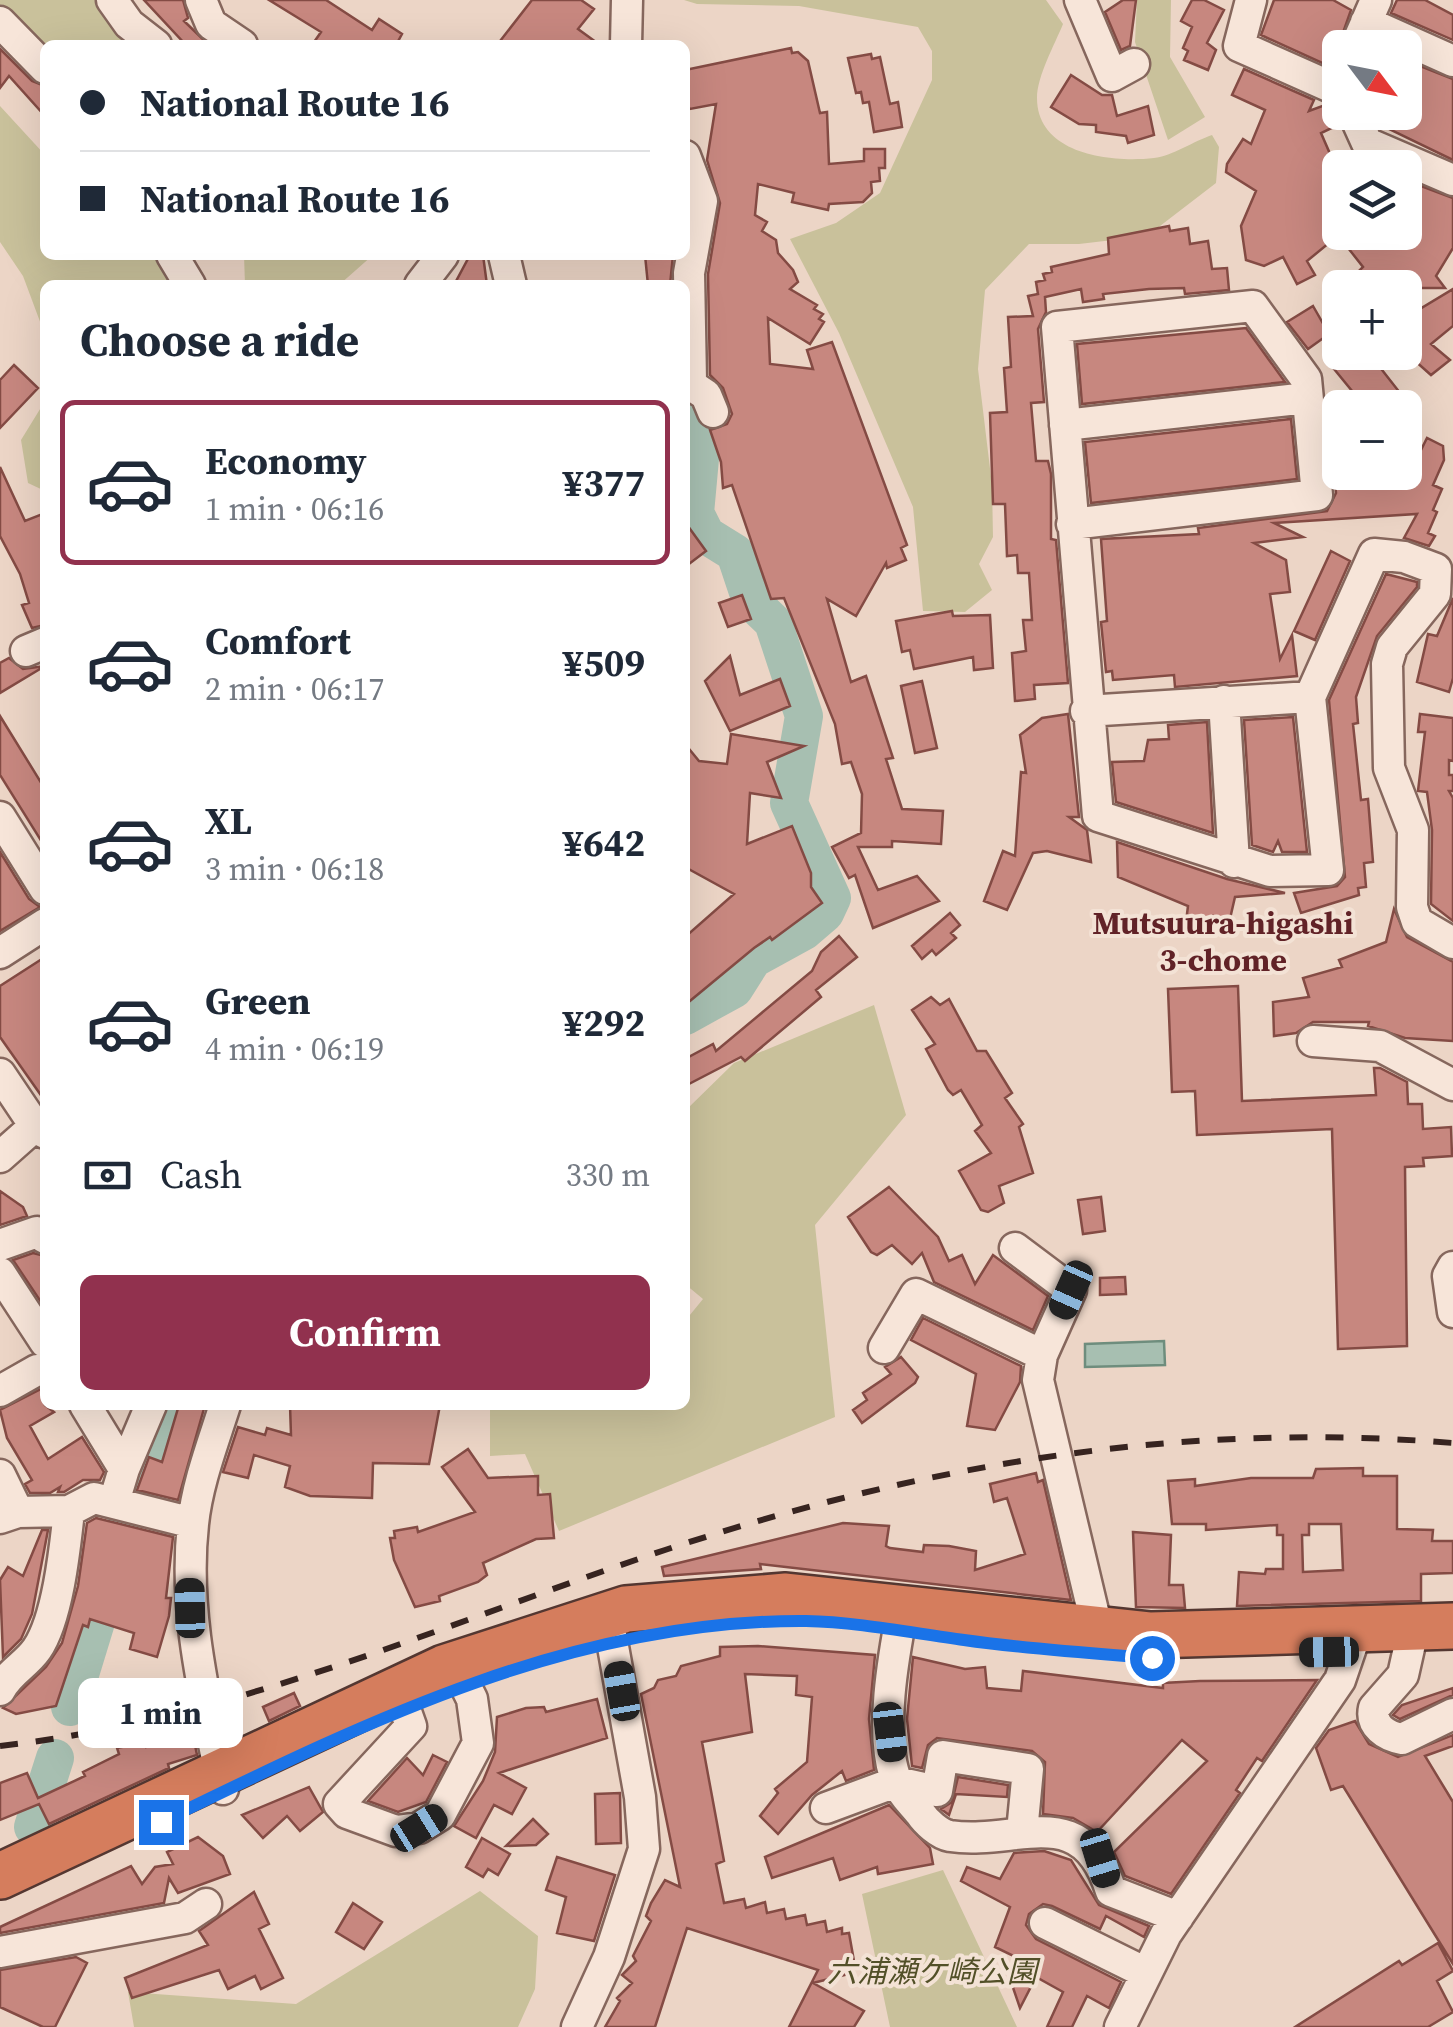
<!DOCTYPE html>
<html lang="en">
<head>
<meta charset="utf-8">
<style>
	:root { --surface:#fff; --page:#f2f2f3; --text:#1f2937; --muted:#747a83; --line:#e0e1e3; --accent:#91314e }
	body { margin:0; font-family:"Source Serif 4","Noto Sans JP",serif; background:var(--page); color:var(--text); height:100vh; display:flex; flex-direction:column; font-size:38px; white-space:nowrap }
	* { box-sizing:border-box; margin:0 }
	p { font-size:32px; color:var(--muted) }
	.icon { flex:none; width:55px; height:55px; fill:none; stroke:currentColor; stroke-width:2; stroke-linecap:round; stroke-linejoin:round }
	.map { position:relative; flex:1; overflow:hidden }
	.panel { position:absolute; left:40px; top:280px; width:650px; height:1130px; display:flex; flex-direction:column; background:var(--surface); border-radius:15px; box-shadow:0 10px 40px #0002 }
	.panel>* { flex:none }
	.banner { position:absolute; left:40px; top:40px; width:650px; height:220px; border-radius:15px; box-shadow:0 10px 40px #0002; display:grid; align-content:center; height:220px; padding:0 40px; background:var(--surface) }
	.needle { width:65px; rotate:122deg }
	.controls { position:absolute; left:1322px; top:30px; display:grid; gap:20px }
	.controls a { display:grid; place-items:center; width:100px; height:100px; border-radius:15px; background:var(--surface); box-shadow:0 10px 40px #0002; font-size:50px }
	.end { position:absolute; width:45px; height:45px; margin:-22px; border:12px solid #1a73e8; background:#fff; box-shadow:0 0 0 5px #fff }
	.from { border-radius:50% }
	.bubble { position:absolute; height:70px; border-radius:15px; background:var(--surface); box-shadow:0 10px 40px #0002; font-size:32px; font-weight:700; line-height:70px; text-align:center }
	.car { position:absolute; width:30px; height:60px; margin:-30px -15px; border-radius:12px; box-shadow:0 0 8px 2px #0007; background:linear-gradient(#222 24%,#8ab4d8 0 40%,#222 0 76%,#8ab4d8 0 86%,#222 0) }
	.banner b { display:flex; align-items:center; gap:35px; height:95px; font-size:38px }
	.banner b+b { border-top:2px solid var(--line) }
	.banner i { width:25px; height:25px; background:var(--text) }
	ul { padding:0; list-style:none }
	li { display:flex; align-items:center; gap:30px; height:165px; margin:0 20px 15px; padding:0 20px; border:5px solid transparent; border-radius:15px }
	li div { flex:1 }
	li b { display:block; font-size:38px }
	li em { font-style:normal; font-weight:700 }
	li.selected { border-color:var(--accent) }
	li>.icon { width:90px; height:90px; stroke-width:1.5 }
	h2 { padding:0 40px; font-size:45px; line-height:120px }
	.pay { display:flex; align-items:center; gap:25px; height:110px; padding:0 40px; font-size:38px }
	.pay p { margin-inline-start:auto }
	.button { display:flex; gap:20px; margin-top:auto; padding:20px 40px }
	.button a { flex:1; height:115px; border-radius:15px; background:var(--accent); color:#fff; font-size:40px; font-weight:700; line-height:115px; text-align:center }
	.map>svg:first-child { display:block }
	.green { fill:#c9c19b }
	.water { fill:#a7bfb1; stroke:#6e8d7d; stroke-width:2.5 }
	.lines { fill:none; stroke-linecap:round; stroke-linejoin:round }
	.river { stroke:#a7bfb1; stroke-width:38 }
	.building { fill:#c7877f; stroke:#844b44; stroke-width:2.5; fill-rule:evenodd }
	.minor-casing { stroke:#86675d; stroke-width:35 }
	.highway-casing { stroke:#543731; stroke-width:50 }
	.minor { stroke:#f7e5d9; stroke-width:30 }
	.highway { stroke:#d57d5d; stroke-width:45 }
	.rail { stroke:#372420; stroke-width:6; stroke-dasharray:18 18; stroke-linecap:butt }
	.route { stroke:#1a73e8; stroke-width:12 }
	.labels { text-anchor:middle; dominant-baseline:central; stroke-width:8; stroke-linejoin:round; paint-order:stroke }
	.park-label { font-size:30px; font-style:italic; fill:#525028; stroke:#f3e2d5 }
	.neighbourhood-label { font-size:32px; font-weight:bold; fill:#612227; stroke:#f3e2d5 }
</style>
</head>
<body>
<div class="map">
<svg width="1453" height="2027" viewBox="0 0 1453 2027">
	<rect width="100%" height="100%" fill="#ecd5c6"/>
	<!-- green -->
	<path class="green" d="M0,0H95L141,45H45V53L0,7Z
		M684,0H1046L1063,24C1055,44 1037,76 1037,98C1037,154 1110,163 1154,158C1172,156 1194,141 1212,135L1219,147L1216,183L1147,236L1079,244H1029L985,290L978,369L992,485L993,537L979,564L992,590L965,612L923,611L913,507L839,333L790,239L836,223L880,193L932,80V51L918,27L799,6L697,4Z
		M1137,0H1171L1170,57L1205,117L1168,140L1135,42Z
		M0,106L45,155V255H154L170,285H45V335L23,276L0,242Z
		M244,255H373L339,285H245Z
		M45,401V491L28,483L21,440Z
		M874,1005L906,1115L815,1225L835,1417L559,1531L525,1454L490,1456V1405H685V1321L703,1299L685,1284V1111L734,1063Z
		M943,1870L1017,2027H890L862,1894Z
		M480,1891L538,1936L535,1989L518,2027H134L128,1992L296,2004Z"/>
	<!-- water -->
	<path class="water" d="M1164,1341L1165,1365L1085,1367V1344Z"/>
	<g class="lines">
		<!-- river -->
		<path class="river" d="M685,1016L734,989L753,959L804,931L825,913L832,898L789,803L804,716L773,622L751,601L735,553L706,535L695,513L704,415
			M70,1707L159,1416
			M33,1827L55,1758"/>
	</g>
	<!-- building -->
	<path class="building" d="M144,0H183L188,18L184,21L209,45H186Z
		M269,0H326L372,30L379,19L402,34L396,45H312L321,32Z
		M532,0H581L594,9L578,29L600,45H497Z
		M1123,0H1136L1130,46L1121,50L1105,12Z
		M1192,0H1204L1224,10L1207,43L1216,50L1208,70L1184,60L1188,51L1183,48L1192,27L1181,21Z
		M1274,0H1333L1351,10L1331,67L1261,35Z
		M1397,0H1425L1453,15V40L1391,13Z
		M791,48L792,53L798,52L808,61L820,113L827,112L829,164L864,161V149H885V168H879L880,181L871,182L872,193L863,202L829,204L828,210L792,202L794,193L758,184L755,215L767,222L762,231L776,240L778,253L793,270L798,282L790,289L817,305L814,309L823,314L819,319L824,322L810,344L768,318L770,364L813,369L807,350L832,342L907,545L901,548L906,560L887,568L886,563L856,616L827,599L851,682L866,676L893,758L886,759L902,809L943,811L941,844L892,841V847H858L878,890L917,876L939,901L873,928L855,875L849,878L832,847L861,833L862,794L851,762L842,764L835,724L784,598L771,599L732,485L723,488L721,462L710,430L727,424L732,414L723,388L710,375L708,274L720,203L707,160L716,104L690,109L685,103V70Z
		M0,49L32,81L45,86V116L9,76L0,88Z
		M871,54L872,59L880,57L890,104L898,102L902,127L874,132L869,102L863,103L861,92L856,93L848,58Z
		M1405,60L1453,79V160L1379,124L1374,112H1405Z
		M1244,69L1314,100L1309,111L1325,105L1335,109L1338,125L1321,133L1331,156L1340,161V234L1307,261L1315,275L1297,284L1283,257L1264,266L1246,260L1241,226L1256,191L1226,172L1227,164L1243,139L1251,144L1265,110L1232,95Z
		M1071,75L1102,95H1112L1117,116L1148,106L1154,135L1128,143L1126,136L1096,132V125L1079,124L1051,107Z
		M1405,180L1453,198V248L1436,276L1445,288H1409L1404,280L1394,288H1342L1363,267L1345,244L1350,232H1380L1405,245Z
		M1169,226L1170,231L1188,228L1190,244L1208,241L1212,269L1227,268L1229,290L1185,294L1184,288L1149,289L1103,294L1104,299L1083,302L1081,289L1045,297L1046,312L1038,329L1044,402L1031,403L1036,461H1048L1051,474V539L1056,540L1068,683L1034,685L1035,699L1015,701L1012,653L1026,651L1023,620H1032L1029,573H1018L1017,555L1007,556L1005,504H993L990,413L1007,412L1004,368L1011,367L1008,317L1033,316L1028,296L1038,294L1036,282L1045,280L1043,274L1052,272L1051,267L1109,254L1108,238Z
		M470,255H483L487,285H454Z
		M645,255H673L670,285H648Z
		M1453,289V326L1431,344L1450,360L1431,375L1413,359L1405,364V318Z
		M1313,306L1329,334L1308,349L1287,322Z
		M1246,328L1285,382L1082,404L1077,344Z
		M1348,352H1368L1404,398L1392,408H1366L1330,364Z
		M14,365L38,388L0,428V380Z
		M1340,400V472H1362L1344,488L1404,484L1427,438L1443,446L1444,460L1433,485L1442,489L1433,510L1437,512L1428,533L1435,536L1429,546L1404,538L1417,514L1274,523L1303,537L1254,543L1286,560L1290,592L1270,594L1280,659L1292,635L1297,676L1175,687L1174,675L1113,680L1112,671L1106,672L1101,622L1107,621L1101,539L1199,534L1198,528L1327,511L1336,493L1327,403Z
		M1291,419L1297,479L1091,503L1085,442Z
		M0,467L25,521L45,513V625L32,628L22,605L29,603L20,574L0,536Z
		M685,522L706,551L685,567Z
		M1331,551L1350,561L1315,640L1294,631Z
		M1386,574L1417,582V587L1377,636L1356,697L1358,723L1353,724L1361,800L1368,799L1373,862L1364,863L1366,887L1358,888L1359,895L1301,913L1294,893L1337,886L1345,877L1329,700Z
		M742,595L751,619L728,627L719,603Z
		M1453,598V678L1449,692L1417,682L1428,634L1437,636Z
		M952,611L953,616L990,615L993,668L974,670L973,657L914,669L910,650L902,652L896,621Z
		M730,656L740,695L780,679L790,706L730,731L705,681Z
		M9,658L23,669L45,666L0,693V663Z
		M922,681L937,748L915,753L901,686Z
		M1068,714L1079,817H1069L1087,830L1091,862L1047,851L1033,853L1007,910L984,901L1003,851L1015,856L1021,772L1026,773L1020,735L1042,718Z
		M1420,714L1453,718V761L1449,760V775H1453V791H1449L1453,798V921L1431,904L1432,830L1427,792L1418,791L1425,732H1418Z
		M0,716L45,789V847L0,775Z
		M1293,717L1307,852H1282L1278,841L1273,852L1252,845L1244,720Z
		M1207,722L1213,833L1116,802L1112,762L1144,761L1148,740L1169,739L1168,725Z
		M731,734L804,746L767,762L781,798L750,793L747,844L792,826L811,873V887L822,903L772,940L770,937L754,948L685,1005V937L734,894L685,867V744L699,761L727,764Z
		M1117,842L1227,879L1285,893L1235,897L1229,923L1213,916L1210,923L1187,914L1188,906L1118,877Z
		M0,852L29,899L40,907L0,931Z
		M1394,909L1407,937L1453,962V1041L1405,1038L1368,1026L1369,1022H1313L1296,1033L1274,1036L1273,1002L1309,997L1303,978L1342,967L1339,960L1386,942Z
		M950,913L960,925L951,933L956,938L936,955L932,950L922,959L912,946Z
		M839,936L857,957L816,990L821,997L745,1061L741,1057L685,1086V1059L713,1044L716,1051L812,971L821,952Z
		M45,957V1101L0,1037V986Z
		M1238,986L1242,1101L1376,1095L1374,1068H1380L1407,1082L1408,1104H1422L1423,1129L1451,1127L1452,1156L1423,1158L1424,1166L1405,1167L1407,1346L1338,1349L1332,1129L1197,1135L1195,1091L1172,1092L1168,989Z
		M931,997L940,1005L949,999L977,1051H986L1012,1093L1005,1098L1023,1124L1019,1127L1033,1173L999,1186L1004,1203L988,1212L981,1210L959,1171L991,1153L975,1131L982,1125L961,1090L953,1095L948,1090L926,1049L935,1044L912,1010Z
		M889,1187L938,1237L949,1261L962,1255L975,1284L993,1255L1048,1296L1033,1330L934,1282L922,1253L912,1264L892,1245L877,1255L871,1252L848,1217Z
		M0,1191L23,1207L27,1216L0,1225Z
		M1101,1197L1105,1231L1083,1234L1078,1200Z
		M33,1253L45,1256V1308L13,1260Z
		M1125,1277L1126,1294L1100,1295V1278Z
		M923,1318L1021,1366L1020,1382L995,1430L967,1426L976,1374L911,1340Z
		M901,1357L918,1377L915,1383L862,1423L853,1410L867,1400L863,1393L891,1374L885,1367Z
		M43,1388L45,1405L54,1412L30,1426L48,1459L82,1437L104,1472L100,1480H83L64,1492H58L60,1487L50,1493H30L25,1484L32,1480L7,1438L0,1410Z
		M179,1405H205L178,1500L137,1490L149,1457L162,1462Z
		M290,1405H440L429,1464L373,1463L372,1498L310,1496L285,1487L290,1466L254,1455L248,1478L223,1472L238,1427L265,1435L267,1428L291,1435Z
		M468,1449L488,1478L538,1476V1495L550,1494L554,1538L536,1539L483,1563L487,1575L478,1582L439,1596L440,1601L415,1607L394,1560L390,1538H395L394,1531L417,1527L418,1532L475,1512L442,1467Z
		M1363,1468V1476H1397V1529L1433,1530L1432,1541H1453V1573L1421,1574V1601L1237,1606L1239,1572L1265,1574L1266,1569H1283V1535H1277V1525L1206,1530V1524H1172L1168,1481L1195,1479V1486L1251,1478H1313L1316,1469ZM1309,1524H1341L1343,1570L1303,1572L1302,1535H1309Z
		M1036,1473L1038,1482L1043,1480L1071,1600L760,1564L761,1569L664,1576L662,1567L843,1523L889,1526L886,1546L890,1548L923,1552L924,1545L949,1546L976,1551L975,1570L1025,1554L1007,1498L994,1502L990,1484Z
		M96,1518L173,1537L166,1598H171L169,1616L157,1657L130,1649L134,1633L90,1619L88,1627L83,1625L56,1706L16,1714L3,1708L46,1667L62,1643L78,1586L87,1523Z
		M42,1530H48L32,1614L21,1639L3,1657L0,1580L8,1567L23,1576Z
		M1133,1532L1171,1535L1169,1585H1183L1185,1608L1136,1607Z
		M758,1646L875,1655L869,1719L874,1770L846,1781L842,1771L812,1795L778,1834L760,1816L778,1793L775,1789L807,1762L812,1697L796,1695L797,1676L745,1674L752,1732L702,1742L724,1861L716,1864L724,1903L744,1899L746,1908L765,1902L767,1913L784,1909L786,1919L805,1915L807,1925L825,1921L827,1932L842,1928V1934L849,1933L854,1961L850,1968L845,1975L813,1983L864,2011L854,2027H789L818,1970L687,1928L655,2027H605L620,2001L617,1998L632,1983L622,1975L636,1961L633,1956L651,1921L646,1916L651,1903L665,1880L680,1887L641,1694L654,1688L658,1680L676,1676L681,1666L720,1656V1647Z
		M913,1657L965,1669L985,1667L987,1688L1021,1691L1023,1671L1163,1688V1683L1200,1681L1317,1680L1262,1761L1257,1758L1236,1790L1240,1793L1171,1894L1125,1876L1114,1852L1207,1761L1182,1740L1097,1832L1073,1818L1043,1814L1045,1762L1032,1751L937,1738L928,1745L922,1768L912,1766L907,1719Z
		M1453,1688V1695L1400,1719L1393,1715L1402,1705Z
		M294,1693L300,1706L269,1721L263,1707Z
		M597,1699L607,1738L499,1773L526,1788L512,1814L494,1805L476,1838L454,1826L483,1781L495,1752L497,1717L526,1708L544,1707L546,1712Z
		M1355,1721L1369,1744L1398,1757L1453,1735V1746L1425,1756L1453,1802V1964L1343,1786L1331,1790L1316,1748L1329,1730Z
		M193,1735L197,1755L168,1764L169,1768L49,1824L39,1804L0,1820V1783L27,1773L38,1798L85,1776L83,1772L119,1754L117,1748L145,1742L146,1747Z
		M433,1755L447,1762L426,1802L398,1812L368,1801L407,1758L423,1775Z
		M958,1777L1008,1785L1007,1797L956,1794L949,1815L941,1809L952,1802Z
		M309,1787L323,1812L300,1831L287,1816L263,1838L242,1815Z
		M620,1793L621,1843L596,1844L595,1794Z
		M889,1805L930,1848L933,1864L878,1874L877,1867L840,1880L833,1858L772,1878L765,1857Z
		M533,1819L548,1834L536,1845L506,1846Z
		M198,1837L223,1856L230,1874L178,1893L169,1878L164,1903L0,1933V1927L131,1866L142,1884L155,1867L173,1864L167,1852Z
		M482,1838L510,1854L498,1875L488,1869L483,1877L466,1867Z
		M1044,1851L1071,1860L1099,1905L1149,1926L1144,1937L1106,1916L1100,1929L1052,1906L1043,1904L1029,1914L1026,1925L1036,1939L1121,1982L1109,2008L1087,1996L1072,2027H1047L1063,1992L1036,1977L1020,2008L1010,1979L1022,1960L995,1947L1010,1907L961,1881L967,1867L1000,1879L1014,1853Z
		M557,1857L615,1875L594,1941L557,1933L566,1897L546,1890Z
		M254,1892L269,1924L259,1929L283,1978L261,1989L255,1976L228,1989L219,1970L132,1998L125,1978L208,1945L199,1931Z
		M353,1903L382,1922L364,1949L336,1932Z
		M1438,1943L1453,1971L1437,1981L1453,2012L1428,2027H1295L1399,1961L1402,1965Z
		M76,1957L87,1963L55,2027H43L0,2007V1970Z"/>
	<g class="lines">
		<defs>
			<path id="minor" d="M112,0L129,24L156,45
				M201,0L211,24L242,45
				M1080,0L1112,76L1134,64
				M1251,0L1239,46L1340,91
				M0,22L45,68
				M1366,22L1453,61
				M626,45L627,0
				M1355,48L1376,0
				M1353,112L1367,143L1453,180
				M685,156L702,201L689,273L691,381
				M172,255L190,285
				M504,255L511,285
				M420,285L443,255
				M685,381L706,395L713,412
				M1065,425L1307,398
				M1072,524L1317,495L1306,379L1253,306L1057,327L1098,816L1270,871L1328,870L1310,697L1374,554L1404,557L1436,569L1435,594L1392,647L1387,664L1389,768L1413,830L1412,907L1417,922L1453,943
				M26,651L45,643
				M1224,701L1234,862
				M1086,711L1310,697
				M0,817L45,889
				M0,953L45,924
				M1313,1041L1380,1046L1453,1085
				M0,1074L35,1126L45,1133
				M0,1157L35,1126
				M0,1245L37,1232L45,1238
				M1015,1248L1071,1290L1042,1355L1038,1380L1098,1632
				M1453,1267L1448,1276L1453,1312
				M0,1273L45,1342
				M884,1348L916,1294L1042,1355
				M0,1391L37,1370
				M85,1405L124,1469L114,1502
				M124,1469L151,1405
				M0,1475L18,1512
				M0,1518L18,1512L69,1511L94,1498L193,1523
				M903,1606C894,1653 878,1737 897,1782C901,1793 913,1804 920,1813C926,1822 939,1834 950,1836C1018,1846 1082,1798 1111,1891L1178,1917
				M1414,1626L1403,1675L1374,1708C1370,1726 1386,1736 1402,1739L1453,1714
				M0,1690C9,1672 26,1665 37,1649C58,1618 65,1548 69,1511
				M405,1709L411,1726L339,1804L347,1813L396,1831L419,1828L440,1815L478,1743L472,1699L465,1685
				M223,1789C206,1701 183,1614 193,1524C197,1484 213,1443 225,1405
				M826,1808L896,1782L937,1791L943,1756L1028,1769L1022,1832
				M1045,1923L1144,1972
				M0,1952L185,1918L206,1904
				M577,2027L609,1957L644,1849L640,1797L607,1613
				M1120,2027L1166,1934L1340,1680L1357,1630"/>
			<path id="highway" d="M0,1876L444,1668L626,1609L786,1596L1151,1635L1453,1626"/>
		</defs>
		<!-- minor casing -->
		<use href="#minor" class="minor-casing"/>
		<!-- highway casing -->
		<use href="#highway" class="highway-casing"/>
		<!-- minor -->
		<use href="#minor" class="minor"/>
		<!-- highway -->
		<use href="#highway" class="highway"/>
		<!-- rail -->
		<path class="rail" d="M0,1746C232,1720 446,1623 665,1550C925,1464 1179,1421 1453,1443"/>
	</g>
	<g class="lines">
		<!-- route -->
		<path class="route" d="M161,1822C364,1723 574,1619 806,1621C858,1622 912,1633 964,1640C1027,1649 1089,1653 1152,1658"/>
	</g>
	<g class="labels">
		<!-- park labels -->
		<g class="park-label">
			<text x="932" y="1971">六浦瀬ケ崎公園</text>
		</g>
		<!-- neighbourhood labels -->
		<g class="neighbourhood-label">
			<text x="1223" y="923">Mutsuura-higashi<tspan x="1223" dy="37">3-chome</tspan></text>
		</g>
	</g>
</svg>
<div class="controls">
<a><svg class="needle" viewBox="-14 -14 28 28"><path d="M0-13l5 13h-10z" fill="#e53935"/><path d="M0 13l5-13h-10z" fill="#747a83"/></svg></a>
<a><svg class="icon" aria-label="layers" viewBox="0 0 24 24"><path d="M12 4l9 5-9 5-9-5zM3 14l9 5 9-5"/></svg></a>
<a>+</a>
<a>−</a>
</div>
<i class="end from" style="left:1152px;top:1658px"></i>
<i class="end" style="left:161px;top:1822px"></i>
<div class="bubble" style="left:78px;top:1678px;width:165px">1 min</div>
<i class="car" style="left:1071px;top:1290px;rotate:204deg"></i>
<i class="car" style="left:190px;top:1608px;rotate:359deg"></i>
<i class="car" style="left:1329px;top:1652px;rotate:269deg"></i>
<i class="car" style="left:622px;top:1691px;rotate:350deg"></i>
<i class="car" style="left:890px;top:1732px;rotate:173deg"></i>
<i class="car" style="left:419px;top:1828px;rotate:58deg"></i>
<i class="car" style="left:1100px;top:1858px;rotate:163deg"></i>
<div class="banner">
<b><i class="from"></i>National Route 16</b>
<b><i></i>National Route 16</b>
</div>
<section class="panel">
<h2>Choose a ride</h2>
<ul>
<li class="selected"><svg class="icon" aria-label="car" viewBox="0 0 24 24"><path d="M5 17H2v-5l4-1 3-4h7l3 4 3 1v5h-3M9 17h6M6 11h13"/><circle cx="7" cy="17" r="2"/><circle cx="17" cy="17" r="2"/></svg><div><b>Economy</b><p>1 min · 06:16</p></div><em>¥377</em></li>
<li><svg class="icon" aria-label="car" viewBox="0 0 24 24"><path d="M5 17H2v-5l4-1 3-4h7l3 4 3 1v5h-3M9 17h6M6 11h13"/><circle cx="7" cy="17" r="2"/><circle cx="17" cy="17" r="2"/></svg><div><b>Comfort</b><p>2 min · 06:17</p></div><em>¥509</em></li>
<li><svg class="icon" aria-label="car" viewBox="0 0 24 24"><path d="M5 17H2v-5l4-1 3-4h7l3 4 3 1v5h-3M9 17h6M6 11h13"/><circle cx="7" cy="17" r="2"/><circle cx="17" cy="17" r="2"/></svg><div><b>XL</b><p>3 min · 06:18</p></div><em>¥642</em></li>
<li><svg class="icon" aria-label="car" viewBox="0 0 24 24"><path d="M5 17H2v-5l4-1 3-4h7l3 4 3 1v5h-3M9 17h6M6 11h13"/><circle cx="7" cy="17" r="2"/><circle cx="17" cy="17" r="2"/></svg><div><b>Green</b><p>4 min · 06:19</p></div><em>¥292</em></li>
</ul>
<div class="pay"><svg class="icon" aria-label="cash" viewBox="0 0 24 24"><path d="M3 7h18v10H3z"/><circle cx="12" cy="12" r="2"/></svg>Cash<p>330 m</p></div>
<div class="button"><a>Confirm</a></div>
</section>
</div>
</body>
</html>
